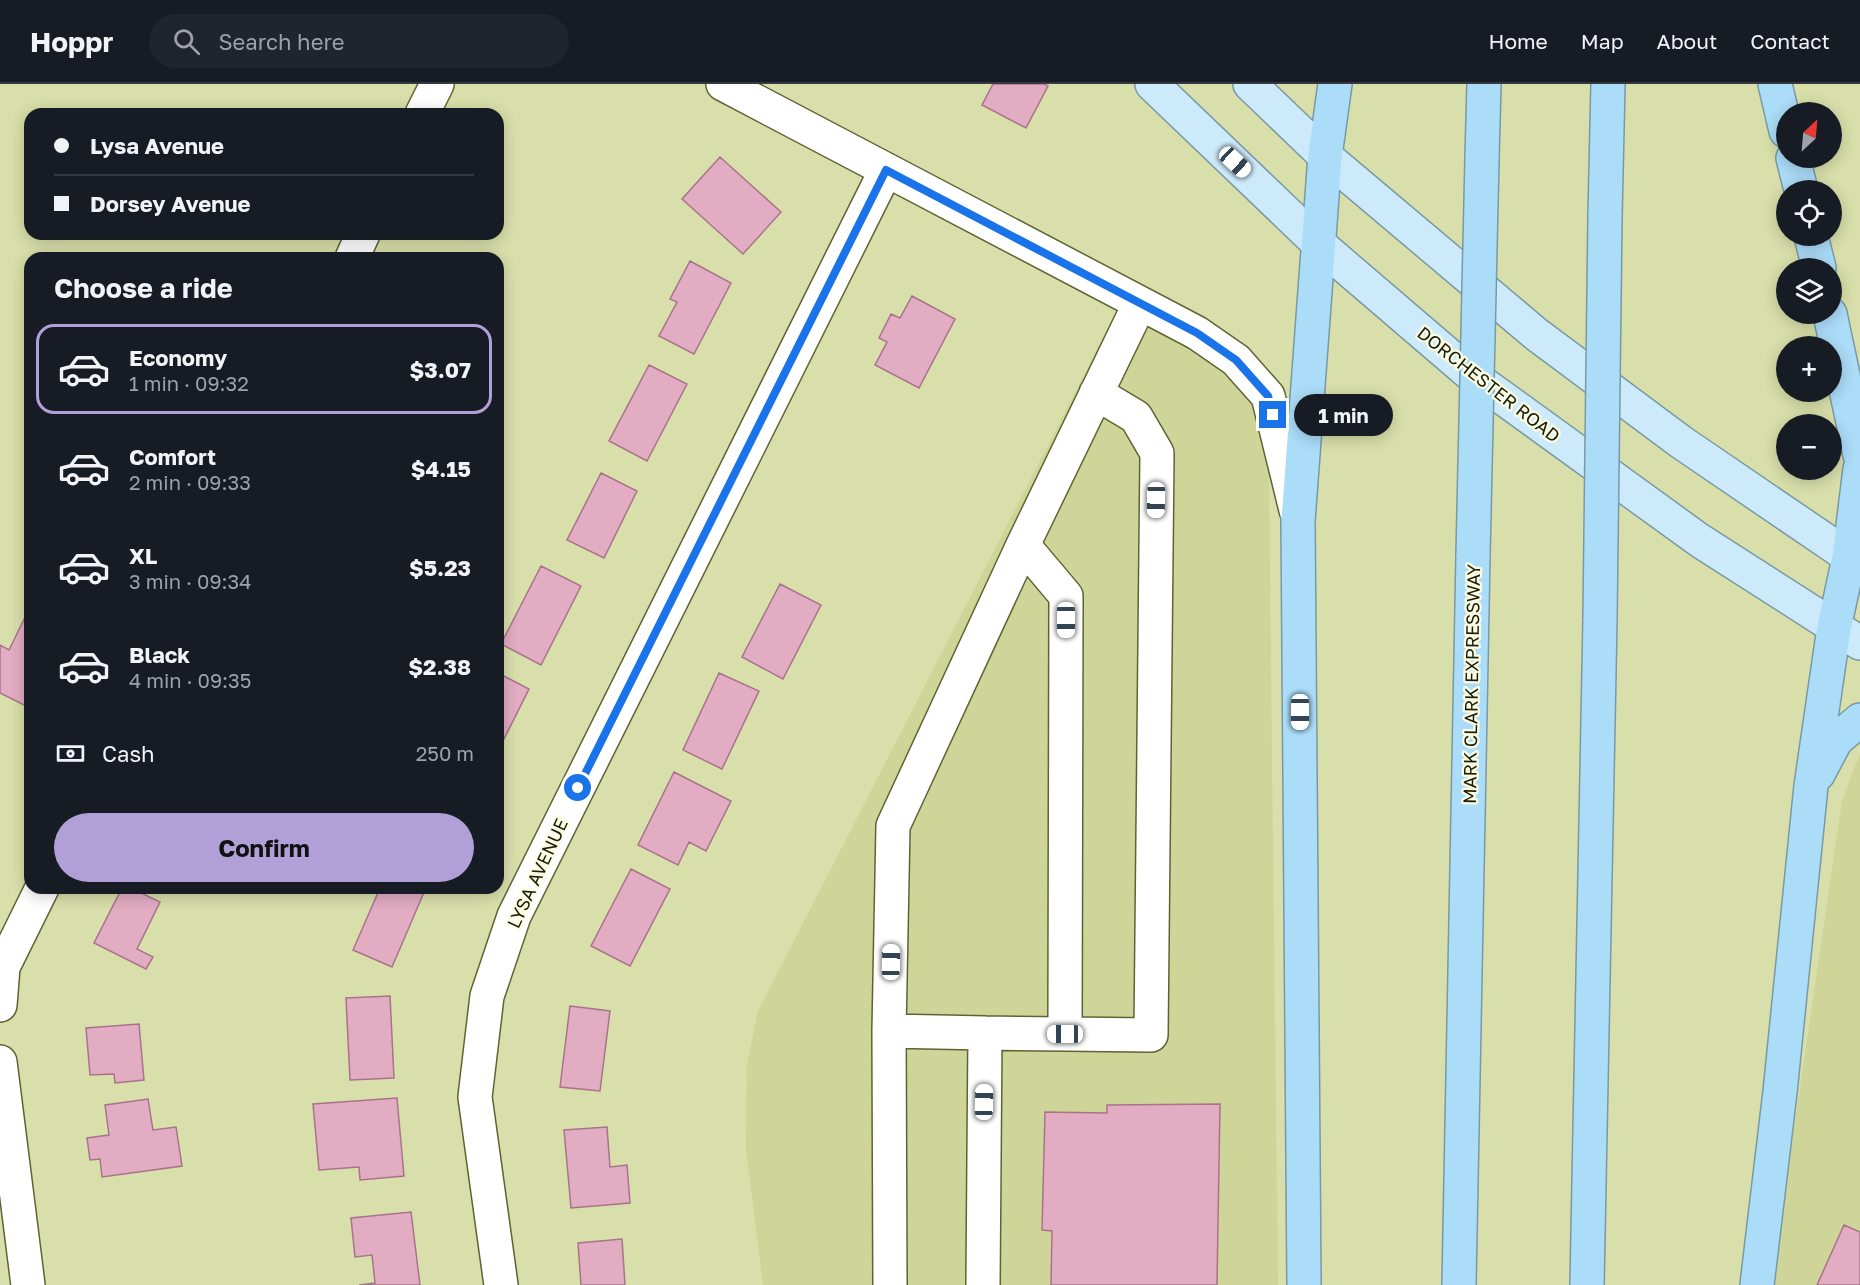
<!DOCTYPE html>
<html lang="en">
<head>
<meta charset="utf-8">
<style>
	:root { --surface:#171b24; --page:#20242c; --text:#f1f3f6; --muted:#9ea1a6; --line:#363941; --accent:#b1a0d8 }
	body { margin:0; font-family:"Golos Text",sans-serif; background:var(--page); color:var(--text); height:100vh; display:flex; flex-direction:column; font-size:22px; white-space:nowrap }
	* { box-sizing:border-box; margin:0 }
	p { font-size:20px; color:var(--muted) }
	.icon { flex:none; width:33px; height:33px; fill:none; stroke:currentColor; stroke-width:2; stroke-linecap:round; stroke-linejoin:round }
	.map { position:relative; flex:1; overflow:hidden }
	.drawer { position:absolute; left:24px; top:168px; width:480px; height:642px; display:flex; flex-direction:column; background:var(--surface); border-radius:18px; box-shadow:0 3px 15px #0003 }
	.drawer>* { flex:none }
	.top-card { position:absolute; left:24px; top:24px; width:480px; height:132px; border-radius:18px; box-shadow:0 3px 15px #0003; display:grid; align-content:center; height:132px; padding:0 30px; background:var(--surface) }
	.needle { width:39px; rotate:26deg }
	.fabs { position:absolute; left:1776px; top:18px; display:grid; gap:12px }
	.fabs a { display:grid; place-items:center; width:66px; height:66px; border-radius:50%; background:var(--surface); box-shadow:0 3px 15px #0003; font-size:30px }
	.end { position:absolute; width:27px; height:27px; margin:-14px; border:8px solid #1a73e8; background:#fff; box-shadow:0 0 0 3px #fff }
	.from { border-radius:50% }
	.bubble { position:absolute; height:42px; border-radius:21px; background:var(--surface); box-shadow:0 3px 15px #0003; font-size:20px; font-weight:700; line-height:42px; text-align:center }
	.car { position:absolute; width:18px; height:36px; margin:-18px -9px; border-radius:8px; box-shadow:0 0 4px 2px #0007; background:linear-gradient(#fff 24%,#345 0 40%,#fff 0 76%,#345 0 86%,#fff 0) }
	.top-card b { display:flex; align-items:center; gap:21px; height:57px; font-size:22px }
	.top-card b+b { border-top:2px solid var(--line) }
	.top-card i { width:15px; height:15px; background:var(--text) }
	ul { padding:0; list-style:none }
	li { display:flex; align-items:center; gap:18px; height:90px; margin:0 12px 9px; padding:0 18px; border:3px solid transparent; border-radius:18px }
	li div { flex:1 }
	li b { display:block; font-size:22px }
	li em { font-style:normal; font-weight:700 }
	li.active { border-color:var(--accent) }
	li>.icon { width:54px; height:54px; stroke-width:1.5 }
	h2 { padding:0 30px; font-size:27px; line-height:72px }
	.pay { display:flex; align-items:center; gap:15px; height:66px; padding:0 30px; font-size:22px }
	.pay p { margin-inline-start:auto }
	.action { display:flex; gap:12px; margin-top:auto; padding:12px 30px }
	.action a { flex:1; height:69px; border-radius:36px; background:var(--accent); color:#111; font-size:24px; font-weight:700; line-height:69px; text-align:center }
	header { display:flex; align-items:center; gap:36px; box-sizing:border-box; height:84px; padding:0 30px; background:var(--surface); border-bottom:2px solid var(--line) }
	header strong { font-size:28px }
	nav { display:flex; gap:33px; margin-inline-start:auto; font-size:21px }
	.search { width:420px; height:54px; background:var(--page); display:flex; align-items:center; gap:15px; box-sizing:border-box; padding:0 21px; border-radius:33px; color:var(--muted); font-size:22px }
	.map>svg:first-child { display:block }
	.built { fill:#cfd598 }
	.building { fill:#e2acc2; stroke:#a77489; stroke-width:1.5 }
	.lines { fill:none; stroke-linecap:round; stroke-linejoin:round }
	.minor-casing { stroke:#5f6333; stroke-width:36 }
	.major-casing { stroke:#7999a4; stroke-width:36 }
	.highway-casing { stroke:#7999a4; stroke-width:36 }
	.minor { stroke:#fff; stroke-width:33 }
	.major { stroke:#cdeafb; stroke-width:33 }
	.highway { stroke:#abdcf8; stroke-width:33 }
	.highway-bridge-casing { stroke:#7999a4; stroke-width:36; stroke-linecap:butt }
	.highway-bridge { stroke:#abdcf8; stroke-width:33 }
	.route { stroke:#1a73e8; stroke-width:8 }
	.labels { text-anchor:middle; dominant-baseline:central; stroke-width:4.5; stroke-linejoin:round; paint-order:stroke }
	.street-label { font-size:18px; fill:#1b1d09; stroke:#fafde3 }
</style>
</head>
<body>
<header>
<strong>Hoppr</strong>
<div class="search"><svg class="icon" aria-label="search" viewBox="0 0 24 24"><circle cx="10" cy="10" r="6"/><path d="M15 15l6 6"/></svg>Search here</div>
<nav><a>Home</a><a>Map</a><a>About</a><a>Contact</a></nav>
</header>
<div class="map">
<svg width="1860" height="1201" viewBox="0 0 1860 1201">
	<rect width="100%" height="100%" fill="#d9dfaa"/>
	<!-- built -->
	<path class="built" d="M1125,211L1268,312L1278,1201H763L746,1064L747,980L758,927Z
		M1860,669V1201H1771L1842,717Z"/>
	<!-- building -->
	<path class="building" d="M993,0H1044L1048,2L1026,44L982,21Z
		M720,73L781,128L743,170L682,115Z
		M690,177L731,199L694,270L659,252L677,218L670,215Z
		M912,212L955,235L919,304L875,281L887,258L879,254L891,230L900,234Z
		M649,281L687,300L647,377L609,357Z
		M601,389L637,407L604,474L567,456Z
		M541,482L581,502L541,581L501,560Z
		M780,500L821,521L783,595L742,573Z
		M30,523V624L0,609V561L9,566Z
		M498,589L529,605L498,667Z
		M719,589L759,607L722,685L683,666Z
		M674,688L731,717L706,767L689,758L678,781L638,761Z
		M631,785L670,805L630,882L591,862Z
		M122,804H131L160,818L137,865L153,873L146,885L94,859Z
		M380,804H420L425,806L392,883L353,866Z
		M390,912L394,994L350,996L346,914Z
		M570,922L610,927L600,1007L560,1003Z
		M139,940L144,996L115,999L114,990L90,991L86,944Z
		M397,1014L404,1092L360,1096L359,1083L319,1086L313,1020Z
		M148,1015L153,1046L176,1043L182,1082L102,1093L100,1075L90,1076L87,1054L109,1051L105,1021Z
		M1220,1020L1217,1201H1051L1052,1147L1042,1146L1045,1028L1107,1029V1021Z
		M607,1043L610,1083L627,1081L630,1119L571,1124L564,1046Z
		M411,1128L420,1201H359L375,1199L372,1171L355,1173L351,1134Z
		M1844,1141L1860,1148V1201H1817Z
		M622,1155L625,1201H581L578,1159Z"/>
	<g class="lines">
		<defs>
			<path id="minor" d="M723,0L1197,249L1236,276L1268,312L1296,426
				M422,30L437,0
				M352,174L363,150
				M0,921L3,883L42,804
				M889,947L890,1201
				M985,949L889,947L893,742L1023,461L1140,219
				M1065,950L1151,951L1157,369L1136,333L1096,309
				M0,978L28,1201
				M501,1201L475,1013L487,912L514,832L886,86
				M983,1201L985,949L1065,950L1066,512L1023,461"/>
			<path id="major" d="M1152,0L1320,161L1474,293L1699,456L1860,559
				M1250,0L1325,72L1536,250L1681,358L1860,480"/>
			<path id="highway" d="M1775,0L1786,47
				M1482,74L1484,0
				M1793,74L1801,106
				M1605,132L1608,0
				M1811,152L1819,184
				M1830,230L1860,371
				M1818,690L1836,656L1860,636
				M1304,1201L1298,437L1325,72L1335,0
				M1459,1201L1473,471
				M1587,1201L1600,535
				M1757,1201L1780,1008L1811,702L1834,544L1849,474L1860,385"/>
		</defs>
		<!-- minor casing -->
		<use href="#minor" class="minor-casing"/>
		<!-- major casing -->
		<use href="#major" class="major-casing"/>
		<!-- highway casing -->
		<use href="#highway" class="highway-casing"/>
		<!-- minor -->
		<use href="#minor" class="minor"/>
		<!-- major -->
		<use href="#major" class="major"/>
		<!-- highway -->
		<use href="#highway" class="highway"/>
		<defs>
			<path id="highway-bridge" d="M1473,471L1482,74
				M1600,535L1605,132"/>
		</defs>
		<!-- highway-bridge casing -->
		<use href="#highway-bridge" class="highway-bridge-casing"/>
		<!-- highway-bridge -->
		<use href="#highway-bridge" class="highway-bridge"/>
	</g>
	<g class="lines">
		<!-- route -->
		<path class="route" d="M578,704L886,86L1197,249L1236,276L1268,312L1273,331"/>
	</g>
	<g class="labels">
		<!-- street labels -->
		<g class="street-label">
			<text transform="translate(1489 300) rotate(38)">DORCHESTER ROAD</text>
			<text transform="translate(1471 600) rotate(-89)">MARK CLARK EXPRESSWAY</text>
			<text transform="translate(537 789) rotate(-65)">LYSA AVENUE</text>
		</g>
	</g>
</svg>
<div class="fabs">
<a><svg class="needle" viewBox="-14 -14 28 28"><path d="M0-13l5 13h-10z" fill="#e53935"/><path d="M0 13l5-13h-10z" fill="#9ea1a6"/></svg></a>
<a><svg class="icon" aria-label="locate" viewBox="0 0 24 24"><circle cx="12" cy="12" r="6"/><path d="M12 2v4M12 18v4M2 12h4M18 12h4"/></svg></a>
<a><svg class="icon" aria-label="layers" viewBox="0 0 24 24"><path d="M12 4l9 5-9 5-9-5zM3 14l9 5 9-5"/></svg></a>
<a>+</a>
<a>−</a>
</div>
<i class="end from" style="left:578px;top:704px"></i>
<i class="end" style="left:1273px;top:331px"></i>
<div class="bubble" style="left:1294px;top:310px;width:99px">1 min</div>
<i class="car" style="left:1235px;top:78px;rotate:133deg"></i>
<i class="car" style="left:1156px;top:416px;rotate:181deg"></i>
<i class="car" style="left:1066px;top:536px;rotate:180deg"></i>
<i class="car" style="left:1300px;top:628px;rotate:180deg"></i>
<i class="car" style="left:891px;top:878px;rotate:1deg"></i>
<i class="car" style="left:1065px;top:950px;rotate:270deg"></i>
<i class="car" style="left:984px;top:1018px;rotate:1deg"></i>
<div class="top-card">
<b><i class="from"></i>Lysa Avenue</b>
<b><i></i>Dorsey Avenue</b>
</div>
<section class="drawer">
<h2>Choose a ride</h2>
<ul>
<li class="active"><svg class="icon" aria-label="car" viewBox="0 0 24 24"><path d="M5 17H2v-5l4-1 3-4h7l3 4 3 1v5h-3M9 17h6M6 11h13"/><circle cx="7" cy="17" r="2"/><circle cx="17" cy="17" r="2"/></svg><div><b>Economy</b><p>1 min · 09:32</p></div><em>$3.07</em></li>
<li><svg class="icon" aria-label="car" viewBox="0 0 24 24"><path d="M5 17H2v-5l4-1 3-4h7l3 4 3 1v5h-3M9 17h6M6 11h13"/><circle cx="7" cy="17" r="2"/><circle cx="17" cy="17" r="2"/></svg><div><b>Comfort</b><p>2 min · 09:33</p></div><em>$4.15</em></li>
<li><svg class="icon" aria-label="car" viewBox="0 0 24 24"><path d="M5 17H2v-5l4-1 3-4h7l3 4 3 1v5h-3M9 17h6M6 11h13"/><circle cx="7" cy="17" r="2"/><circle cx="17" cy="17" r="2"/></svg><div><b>XL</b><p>3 min · 09:34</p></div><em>$5.23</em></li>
<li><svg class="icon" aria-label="car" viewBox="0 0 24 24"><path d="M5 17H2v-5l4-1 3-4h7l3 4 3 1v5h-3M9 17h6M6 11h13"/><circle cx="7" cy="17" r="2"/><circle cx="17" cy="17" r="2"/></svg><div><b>Black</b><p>4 min · 09:35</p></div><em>$2.38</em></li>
</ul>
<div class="pay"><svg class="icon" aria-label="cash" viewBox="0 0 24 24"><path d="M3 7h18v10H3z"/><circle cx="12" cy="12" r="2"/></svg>Cash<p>250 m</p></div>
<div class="action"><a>Confirm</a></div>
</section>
</div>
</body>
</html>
